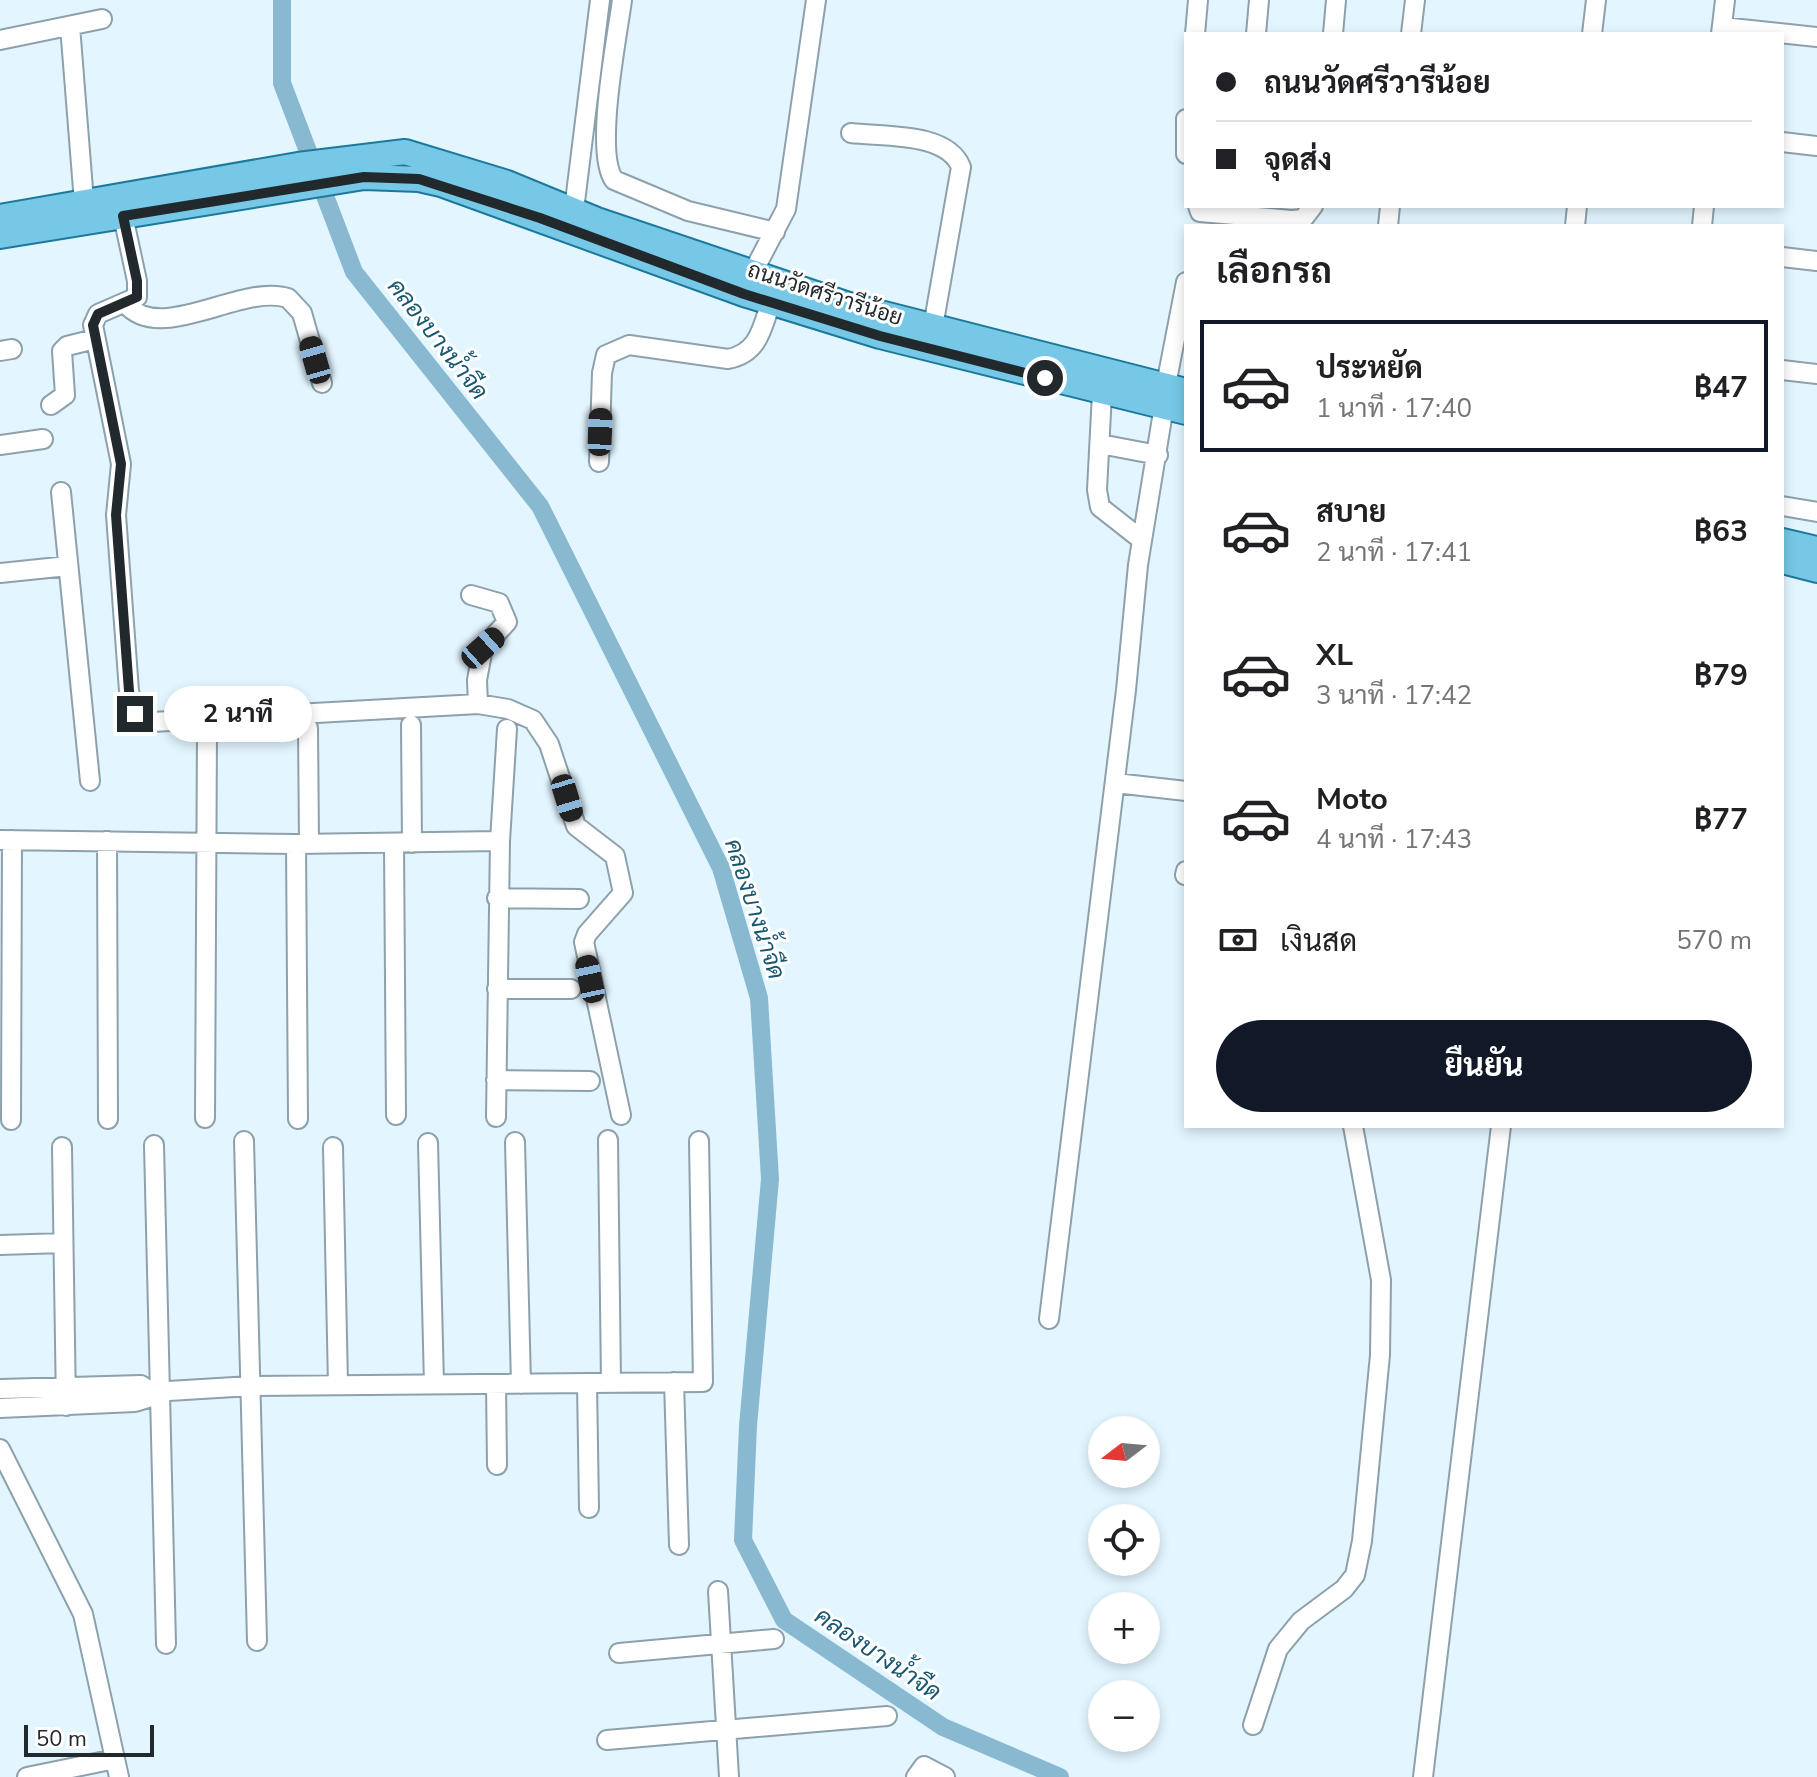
<!DOCTYPE html>
<html lang="th">
<head>
<meta charset="utf-8">
<style>
	:root { --surface:#fff; --page:#f6f6f6; --text:#202124; --muted:#757577; --line:#e0e0e0; --accent:#111827 }
	body { margin:0; font-family:"Nunito Sans",Sarabun,sans-serif; background:var(--page); color:var(--text); height:100vh; display:flex; flex-direction:column; font-size:30px; white-space:nowrap }
	* { box-sizing:border-box; margin:0 }
	p { font-size:26px; color:var(--muted) }
	.icon { flex:none; width:44px; height:44px; fill:none; stroke:currentColor; stroke-width:2; stroke-linecap:round; stroke-linejoin:round }
	.map { position:relative; flex:1; overflow:hidden }
	.sheet { position:absolute; left:1184px; top:224px; width:600px; height:904px; display:flex; flex-direction:column; background:var(--surface); border-radius:0px; box-shadow:0 4px 12px #0003 }
	.sheet>* { flex:none }
	.hud { position:absolute; left:1184px; top:32px; width:600px; height:176px; border-radius:0px; box-shadow:0 4px 12px #0003; display:grid; align-content:center; height:176px; padding:0 32px; background:var(--surface) }
	.needle { width:52px; rotate:254deg }
	.buttons { position:absolute; left:1088px; top:1416px; display:grid; gap:16px }
	.buttons a { display:grid; place-items:center; width:72px; height:72px; border-radius:50%; background:var(--surface); box-shadow:0 4px 12px #0003; font-size:40px }
	.scale { position:absolute; left:24px; bottom:20px; width:130px; box-sizing:border-box; padding-left:8px; border:4px solid #21292d; border-top:0; font-size:22px; line-height:28px; white-space:nowrap; color:#21292d; -webkit-text-stroke:6px #fff; paint-order:stroke }
	.end { position:absolute; width:36px; height:36px; margin:-18px; border:10px solid #21292d; background:#fff; box-shadow:0 0 0 4px #fff }
	.from { border-radius:50% }
	.bubble { position:absolute; height:56px; border-radius:28px; background:var(--surface); box-shadow:0 4px 12px #0003; font-size:26px; font-weight:700; line-height:56px; text-align:center }
	.car { position:absolute; width:24px; height:48px; margin:-24px -12px; border-radius:10px; box-shadow:0 0 6px 2px #0007; background:linear-gradient(#222 24%,#8ab4d8 0 40%,#222 0 76%,#8ab4d8 0 86%,#222 0) }
	.hud b { display:flex; align-items:center; gap:28px; height:76px; font-size:30px }
	.hud b+b { border-top:2px solid var(--line) }
	.hud i { width:20px; height:20px; background:var(--text) }
	ul { padding:0; list-style:none }
	li { display:flex; align-items:center; gap:24px; height:132px; margin:0 16px 12px; padding:0 16px; border:4px solid transparent; border-radius:0px }
	li div { flex:1 }
	li b { display:block; font-size:30px }
	li em { font-style:normal; font-weight:700 }
	li.active { border-color:var(--accent) }
	li>.icon { width:72px; height:72px; stroke-width:1.5 }
	h2 { padding:0 32px; font-size:36px; line-height:96px }
	.pay { display:flex; align-items:center; gap:20px; height:88px; padding:0 32px; font-size:30px }
	.pay p { margin-inline-start:auto }
	.cta { display:flex; gap:16px; margin-top:auto; padding:16px 32px }
	.cta a { flex:1; height:92px; border-radius:48px; background:var(--accent); color:#fff; font-size:32px; font-weight:700; line-height:92px; text-align:center }
	.map>svg:first-child { display:block }
	.lines { fill:none; stroke-linecap:round; stroke-linejoin:round }
	.canal { stroke:#88b9d1; stroke-width:18 }
	.minor-casing { stroke:#8ca1ac; stroke-width:22 }
	.major-casing { stroke:#1c799b; stroke-width:28 }
	.minor { stroke:#fff; stroke-width:18 }
	.major { stroke:#76c8e6; stroke-width:24 }
	.route { stroke:#21292d; stroke-width:10 }
	.labels { text-anchor:middle; dominant-baseline:central; stroke-width:6; stroke-linejoin:round; paint-order:stroke }
	.street-label { font-size:22px; fill:#21292d; stroke:#fff }
	.water-label { font-size:24px; font-style:italic; fill:#195770; stroke:#fff }
</style>
</head>
<body>
<div class="map">
<svg width="1817" height="1777" viewBox="0 0 1817 1777">
	<rect width="100%" height="100%" fill="#e3f6ff"/>
	<g class="lines">
		<!-- canal -->
		<path class="canal" d="M282,0V83L354,272L540,506L721,868L759,998L770,1179L748,1426L743,1540L784,1620L943,1727L1060,1777"/>
		<defs>
			<path id="minor" d="M622,0C617,38 594,152 614,180L688,211L775,232
				M70,26L84,202
				M1722,27L1817,37
				M1195,34L1198,0
				M1256,34L1259,0
				M1333,34L1336,0
				M1411,34L1415,0
				M1592,34L1596,0
				M1721,34L1725,0
				M0,40L102,19
				M1186,119V154
				M851,133C885,137 947,132 961,167L933,327
				M1782,142L1817,146
				M1198,206L1200,212L1291,220L1303,219L1313,206
				M574,210L600,0
				M123,216L137,281V297L98,314L93,325L121,464L116,515L129,691L135,714L152,722L478,704L508,709L533,720L549,744L576,826L615,856L623,893L587,934L584,942L621,1115
				M1388,226L1390,206
				M1575,226L1577,206
				M1702,226L1704,206
				M1782,257L1817,261
				M753,272L786,209L816,0
				M126,304C161,345 242,283 288,298L302,313L322,383
				M0,351L12,349
				M1782,370L1817,374
				M1166,385L1186,282
				M1102,393L1097,490L1100,507L1142,540
				M51,405L65,395L62,351L67,346L95,339
				M1100,444L1158,455
				M0,445L43,439
				M599,462L602,373L606,355L629,345L728,359C759,353 762,328 771,302
				M61,492L90,781
				M1782,506L1817,512
				M0,573L68,566
				M471,595L499,603L507,622L483,648L477,680L478,704
				M411,725L412,843
				M308,728L309,843
				M1115,783L1186,791
				M0,840L296,844L500,841L507,729
				M107,841L108,1119
				M296,844L298,1119
				M394,844L396,1115
				M1185,875L1186,871
				M497,898L579,899
				M497,989H571
				M496,1080L590,1081
				M496,1117L500,841
				M205,1118L207,731
				M11,1120L12,840
				M608,1140L611,1383
				M244,1141L257,1641
				M515,1142L521,1384
				M428,1143L434,1384
				M154,1145L166,1644
				M62,1147L66,1406
				M333,1147L338,1385
				M0,1245L63,1243
				M1049,1319L1126,690L1138,565L1164,406
				M674,1382L679,1545
				M587,1383L589,1508
				M496,1384L497,1465
				M0,1389L141,1385L152,1392L251,1386L703,1382L699,1141
				M0,1408L135,1402L148,1398L152,1392
				M0,1449L83,1614L119,1777
				M718,1591L729,1777
				M619,1653L774,1639
				M1253,1725L1278,1649L1301,1621L1344,1589L1355,1575L1362,1541L1380,1355L1381,1280L1353,1126
				M607,1740L887,1716
				M27,1777L115,1759
				M916,1777L924,1766L945,1777
				M1423,1777L1501,1126"/>
			<path id="major" d="M0,217L298,165L405,152L507,183L597,220L849,305L1186,391
				M0,236L364,177L419,179L441,184L744,294L880,336L1186,412
				M1782,541L1817,549
				M1782,561L1817,570"/>
		</defs>
		<!-- minor casing -->
		<use href="#minor" class="minor-casing"/>
		<!-- major casing -->
		<use href="#major" class="major-casing"/>
		<!-- minor -->
		<use href="#minor" class="minor"/>
		<!-- major -->
		<use href="#major" class="major"/>
	</g>
	<g class="lines">
		<!-- route -->
		<path class="route" d="M135,714L129,691L116,515L121,464L93,325L98,314L137,297V281L123,216L364,177L419,179L540,218L744,294L880,336L1045,378"/>
	</g>
	<g class="labels">
		<!-- street labels -->
		<g class="street-label">
			<text transform="translate(825 294) rotate(18)">ถนนวัดศรีวารีน้อย</text>
		</g>
		<!-- water labels -->
		<g class="water-label">
			<text transform="translate(438 339) rotate(52)">คลองบางน้ำจืด</text>
			<text transform="translate(755 909) rotate(72)">คลองบางน้ำจืด</text>
			<text transform="translate(878 1654) rotate(34)">คลองบางน้ำจืด</text>
		</g>
	</g>
</svg>
<div class="buttons">
<a><svg class="needle" viewBox="-14 -14 28 28"><path d="M0-13l5 13h-10z" fill="#e53935"/><path d="M0 13l5-13h-10z" fill="#757577"/></svg></a>
<a><svg class="icon" aria-label="locate" viewBox="0 0 24 24"><circle cx="12" cy="12" r="6"/><path d="M12 2v4M12 18v4M2 12h4M18 12h4"/></svg></a>
<a>+</a>
<a>−</a>
</div>
<div class="scale">50 m</div>
<i class="end from" style="left:1045px;top:378px"></i>
<i class="end" style="left:135px;top:714px"></i>
<div class="bubble" style="left:164px;top:686px;width:148px">2 นาที</div>
<i class="car" style="left:315px;top:360px;rotate:344deg"></i>
<i class="car" style="left:600px;top:432px;rotate:2deg"></i>
<i class="car" style="left:483px;top:648px;rotate:48deg"></i>
<i class="car" style="left:567px;top:798px;rotate:163deg"></i>
<i class="car" style="left:590px;top:979px;rotate:348deg"></i>
<div class="hud">
<b><i class="from"></i>ถนนวัดศรีวารีน้อย</b>
<b><i></i>จุดส่ง</b>
</div>
<section class="sheet">
<h2>เลือกรถ</h2>
<ul>
<li class="active"><svg class="icon" aria-label="car" viewBox="0 0 24 24"><path d="M5 17H2v-5l4-1 3-4h7l3 4 3 1v5h-3M9 17h6M6 11h13"/><circle cx="7" cy="17" r="2"/><circle cx="17" cy="17" r="2"/></svg><div><b>ประหยัด</b><p>1 นาที · 17:40</p></div><em>฿47</em></li>
<li><svg class="icon" aria-label="car" viewBox="0 0 24 24"><path d="M5 17H2v-5l4-1 3-4h7l3 4 3 1v5h-3M9 17h6M6 11h13"/><circle cx="7" cy="17" r="2"/><circle cx="17" cy="17" r="2"/></svg><div><b>สบาย</b><p>2 นาที · 17:41</p></div><em>฿63</em></li>
<li><svg class="icon" aria-label="car" viewBox="0 0 24 24"><path d="M5 17H2v-5l4-1 3-4h7l3 4 3 1v5h-3M9 17h6M6 11h13"/><circle cx="7" cy="17" r="2"/><circle cx="17" cy="17" r="2"/></svg><div><b>XL</b><p>3 นาที · 17:42</p></div><em>฿79</em></li>
<li><svg class="icon" aria-label="car" viewBox="0 0 24 24"><path d="M5 17H2v-5l4-1 3-4h7l3 4 3 1v5h-3M9 17h6M6 11h13"/><circle cx="7" cy="17" r="2"/><circle cx="17" cy="17" r="2"/></svg><div><b>Moto</b><p>4 นาที · 17:43</p></div><em>฿77</em></li>
</ul>
<div class="pay"><svg class="icon" aria-label="cash" viewBox="0 0 24 24"><path d="M3 7h18v10H3z"/><circle cx="12" cy="12" r="2"/></svg>เงินสด<p>570 m</p></div>
<div class="cta"><a>ยืนยัน</a></div>
</section>
</div>
</body>
</html>
